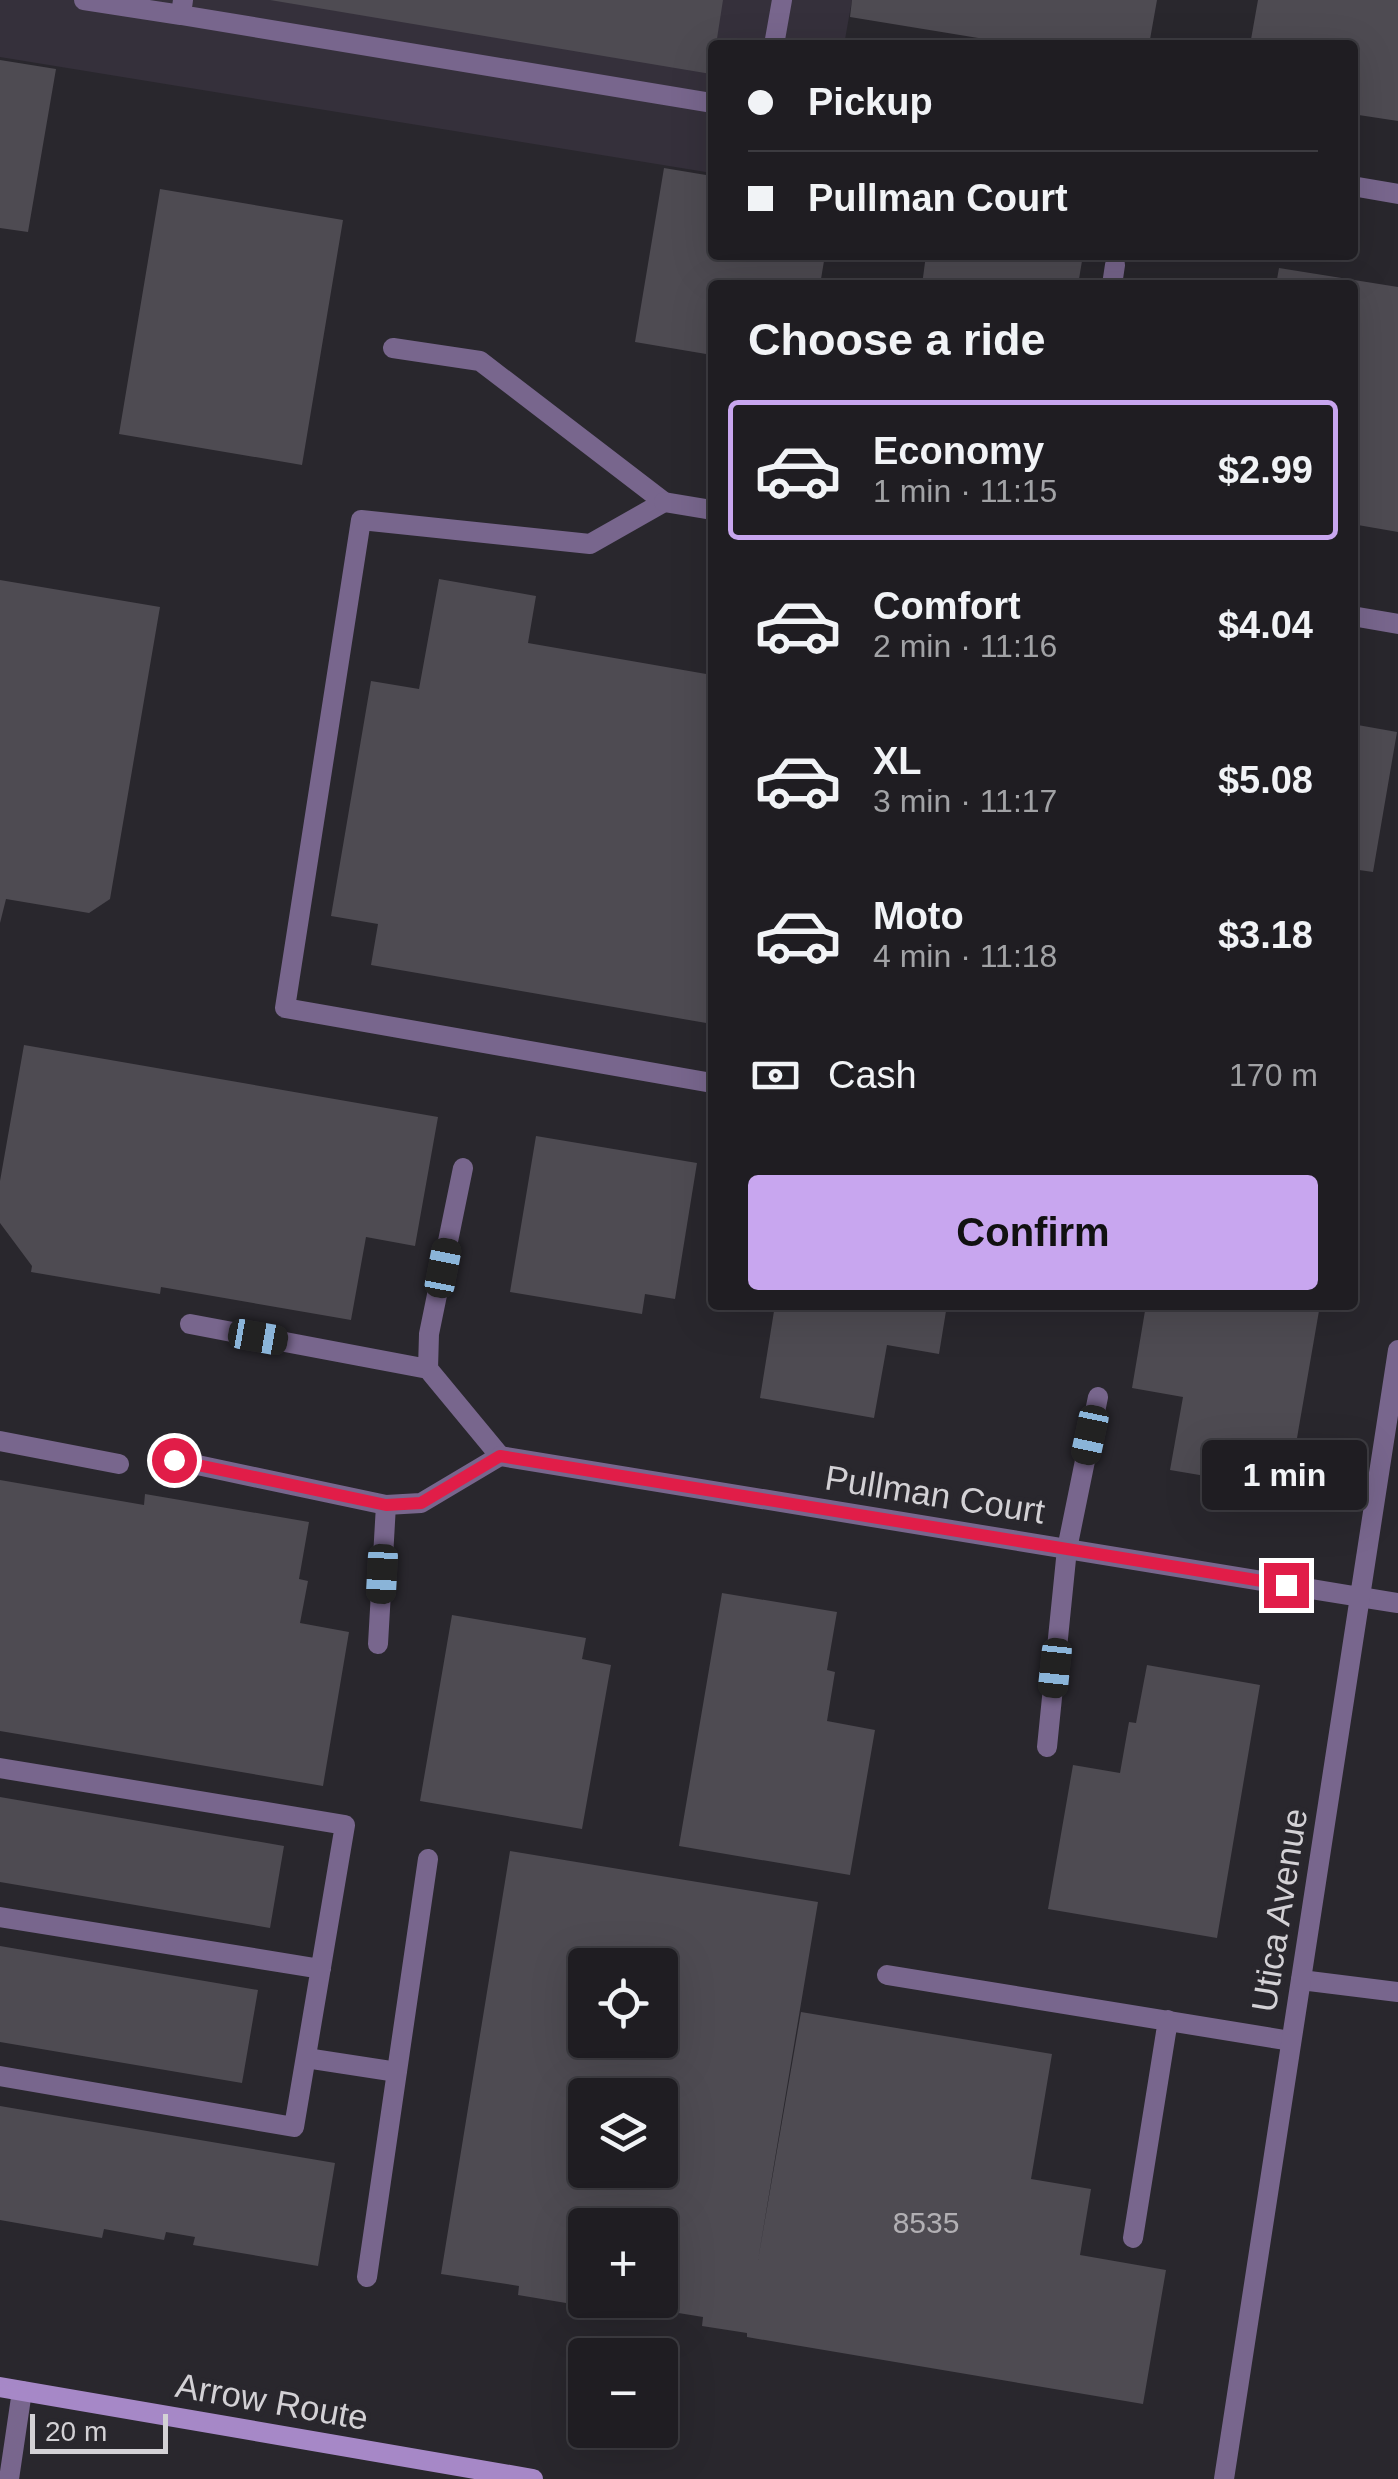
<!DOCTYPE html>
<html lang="en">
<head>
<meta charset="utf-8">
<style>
	:root { --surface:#1f1d22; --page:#27262a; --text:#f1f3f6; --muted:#a1a2a5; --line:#3c3b40; --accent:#c8a6ef }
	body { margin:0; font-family:Arial,sans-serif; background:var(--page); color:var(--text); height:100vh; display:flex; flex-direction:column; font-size:38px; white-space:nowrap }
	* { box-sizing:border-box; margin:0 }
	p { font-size:32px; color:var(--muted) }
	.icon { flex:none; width:55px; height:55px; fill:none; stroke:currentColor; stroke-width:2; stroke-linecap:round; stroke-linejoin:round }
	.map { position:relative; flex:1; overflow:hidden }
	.details { position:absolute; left:708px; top:280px; width:650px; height:1030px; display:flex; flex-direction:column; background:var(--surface); border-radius:10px; box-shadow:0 10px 40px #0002,0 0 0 2px var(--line) }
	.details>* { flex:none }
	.hud { position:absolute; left:708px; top:40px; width:650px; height:220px; border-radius:10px; box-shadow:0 10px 40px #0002,0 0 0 2px var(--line); display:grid; align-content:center; height:220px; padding:0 40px; background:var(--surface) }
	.tools { position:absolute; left:568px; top:1948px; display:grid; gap:20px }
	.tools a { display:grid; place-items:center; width:110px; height:110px; border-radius:10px; background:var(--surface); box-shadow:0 10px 40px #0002,0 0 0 2px var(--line); font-size:50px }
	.scale { position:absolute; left:30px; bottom:25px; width:138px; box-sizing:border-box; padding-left:10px; border:5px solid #d3d1d5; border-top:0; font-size:28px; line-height:35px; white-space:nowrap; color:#d3d1d5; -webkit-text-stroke:8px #29272d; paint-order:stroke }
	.end { position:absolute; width:45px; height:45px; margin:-22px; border:12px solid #e11d48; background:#fff; box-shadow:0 0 0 5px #fff }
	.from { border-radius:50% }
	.bubble { position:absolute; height:70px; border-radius:10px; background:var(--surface); box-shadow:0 10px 40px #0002,0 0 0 2px var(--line); font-size:32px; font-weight:700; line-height:70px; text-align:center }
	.car { position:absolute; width:30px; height:60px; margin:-30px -15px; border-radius:12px; box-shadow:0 0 8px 2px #0007; background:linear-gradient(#222 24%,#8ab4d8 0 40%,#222 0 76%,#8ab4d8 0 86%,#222 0) }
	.hud b { display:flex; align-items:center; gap:35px; height:95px; font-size:38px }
	.hud b+b { border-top:2px solid var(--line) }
	.hud i { width:25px; height:25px; background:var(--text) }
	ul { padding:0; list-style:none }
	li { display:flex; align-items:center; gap:30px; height:140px; margin:0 20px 15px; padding:0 20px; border:5px solid transparent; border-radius:10px }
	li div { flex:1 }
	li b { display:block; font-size:38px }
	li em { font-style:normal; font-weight:700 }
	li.selected { border-color:var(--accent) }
	li>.icon { width:90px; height:90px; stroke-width:1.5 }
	h2 { padding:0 40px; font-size:45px; line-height:120px }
	.pay { display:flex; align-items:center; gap:25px; height:110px; padding:0 40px; font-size:38px }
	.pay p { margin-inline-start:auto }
	.cta { display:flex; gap:20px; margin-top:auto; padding:20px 40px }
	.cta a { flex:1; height:115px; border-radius:10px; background:var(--accent); color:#111; font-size:40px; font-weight:700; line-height:115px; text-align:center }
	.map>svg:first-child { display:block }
	.built { fill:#35303b }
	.building { fill:#4e4b52; fill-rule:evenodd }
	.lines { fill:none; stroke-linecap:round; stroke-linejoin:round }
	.lane { stroke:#78668d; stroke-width:20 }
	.street { stroke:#78668d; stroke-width:20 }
	.secondary { stroke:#a688c7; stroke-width:20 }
	.route { stroke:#e11d48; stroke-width:12 }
	.labels { text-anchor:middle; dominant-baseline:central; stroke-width:10; stroke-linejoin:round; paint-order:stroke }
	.number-label { font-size:30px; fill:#b2b0b4 }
	.street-label { font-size:35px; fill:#d3d1d5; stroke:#29272d }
</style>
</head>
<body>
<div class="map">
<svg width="1398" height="2479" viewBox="0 0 1398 2479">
	<rect width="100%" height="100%" fill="#29272d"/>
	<!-- built -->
	<path class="built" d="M0,0H852L844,45H712V173L0,57Z"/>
	<!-- building -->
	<path class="building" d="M270,0H723L716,45H712L711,74Z
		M852,0H1157L1149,45H1021L850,17Z
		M1258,0H1398V121L1352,114V45H1250Z
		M0,60L56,69L28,232L0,228Z
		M664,168L712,176V255H825L820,285H712V355L635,342Z
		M160,189L343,220L302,465L119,434Z
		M926,255H1083L1078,285H922Z
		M1279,268L1398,287V532L1352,524V285H1276Z
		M439,579L536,596L528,643L712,675V1024L371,965L378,924L331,916L371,681L419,689Z
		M0,580L160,607L110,899L89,913L6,899L0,923Z
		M1352,724L1397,732L1373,872L1352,869Z
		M24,1045L438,1117L415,1246L366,1237L351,1320L161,1287L160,1294L31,1272L32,1266L0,1223V1181Z
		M536,1136L697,1163L675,1299L645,1294L642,1314L510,1292Z
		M775,1305H947L939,1354L887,1345L874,1418L760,1398Z
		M1146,1305H1320L1288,1490L1170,1470L1183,1397L1132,1388Z
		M0,1480L144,1505L145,1494L309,1522L299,1579L308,1581L300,1623L349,1632L323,1786L0,1731Z
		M722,1593L837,1612L827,1670L835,1672L827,1721L875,1730L850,1875L679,1846Z
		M452,1615L586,1638L582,1659L611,1665L582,1829L420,1801Z
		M1147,1665L1260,1685L1217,1938L1048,1909L1073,1765L1120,1773L1129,1722L1136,1723Z
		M0,1797L284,1846L270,1928L0,1882Z
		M510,1851L818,1902L758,2260L801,2012L1052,2054L1031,2179L1091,2189L1080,2255L1166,2270L1143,2404L747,2337V2333L702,2326L703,2317L611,2302L660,2300V2225H585V2300H604L602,2309L518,2295L519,2286L441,2274ZM585,1965H660V2040H585ZM585,2095H660V2170H585Z
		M0,1946L258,1990L242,2083L0,2042Z
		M0,2106L335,2163L318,2266L193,2245L195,2237L166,2232L164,2240L104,2229L102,2238L0,2220Z"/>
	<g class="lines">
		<!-- lane -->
		<path class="lane" d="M84,0L181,15
			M183,0L181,15L712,103
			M774,45L782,0
			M1352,186L1398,194
			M1112,285L1115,265
			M393,348L480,361L664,502L590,544L361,520L285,1008L712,1083
			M190,1324L428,1369
			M0,1441L119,1464
			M174,1460L386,1505L421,1503L500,1456L428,1369L429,1334L463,1168
			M1360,1597L1398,1603
			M378,1644L386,1505
			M1047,1747L1067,1549L1098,1397
			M0,1768L345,1825L294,2127L0,2076
			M0,1917L321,1969
			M887,1975L1291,2041
			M1301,1980L1398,1992
			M306,2058L397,2072
			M1133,2238L1168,2020
			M367,2277L428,1859
			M9,2479L22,2391"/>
		<!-- street -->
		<path class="street" d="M664,502L712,510
			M1352,616L1398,624
			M500,1456L1360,1597
			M1224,2479L1398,1350"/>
		<!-- secondary -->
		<path class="secondary" d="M0,2387L533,2479"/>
	</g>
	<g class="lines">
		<!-- route -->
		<path class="route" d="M174,1460L386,1505L421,1503L500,1456L1286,1585"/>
	</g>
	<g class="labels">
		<!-- number labels -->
		<g class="number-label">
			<text x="926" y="2222">8535</text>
		</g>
		<!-- street labels -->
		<g class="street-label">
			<text transform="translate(935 1494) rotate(9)">Pullman Court</text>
			<text transform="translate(1279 1910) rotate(-81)">Utica Avenue</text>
			<text transform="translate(272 2401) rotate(10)">Arrow Route</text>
		</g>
	</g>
</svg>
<div class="tools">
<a><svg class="icon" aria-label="locate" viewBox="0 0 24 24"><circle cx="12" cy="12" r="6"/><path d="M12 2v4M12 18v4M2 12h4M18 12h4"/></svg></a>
<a><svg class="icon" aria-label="layers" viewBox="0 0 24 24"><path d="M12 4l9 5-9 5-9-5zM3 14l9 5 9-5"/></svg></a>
<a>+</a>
<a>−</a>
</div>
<div class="scale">20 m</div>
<i class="end from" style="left:174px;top:1460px"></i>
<i class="end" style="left:1286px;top:1585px"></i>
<div class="bubble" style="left:1202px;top:1440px;width:165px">1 min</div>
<i class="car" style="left:443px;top:1268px;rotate:11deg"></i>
<i class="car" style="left:258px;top:1337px;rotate:100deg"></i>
<i class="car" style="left:1090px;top:1435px;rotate:192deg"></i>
<i class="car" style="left:382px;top:1574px;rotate:183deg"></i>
<i class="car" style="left:1055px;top:1668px;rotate:186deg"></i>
<div class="hud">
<b><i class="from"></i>Pickup</b>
<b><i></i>Pullman Court</b>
</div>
<section class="details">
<h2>Choose a ride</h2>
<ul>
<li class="selected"><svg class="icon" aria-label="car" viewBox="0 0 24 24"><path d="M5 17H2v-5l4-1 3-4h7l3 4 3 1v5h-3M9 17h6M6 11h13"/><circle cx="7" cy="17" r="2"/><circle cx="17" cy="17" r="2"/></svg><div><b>Economy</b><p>1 min · 11:15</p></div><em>$2.99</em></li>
<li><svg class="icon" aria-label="car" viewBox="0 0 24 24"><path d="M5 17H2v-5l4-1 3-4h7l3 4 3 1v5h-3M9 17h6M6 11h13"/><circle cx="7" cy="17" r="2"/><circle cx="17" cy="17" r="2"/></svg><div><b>Comfort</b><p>2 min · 11:16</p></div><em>$4.04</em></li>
<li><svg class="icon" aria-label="car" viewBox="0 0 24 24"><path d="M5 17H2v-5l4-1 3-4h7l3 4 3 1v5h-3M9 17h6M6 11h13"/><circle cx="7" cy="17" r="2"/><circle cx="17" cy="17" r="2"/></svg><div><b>XL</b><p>3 min · 11:17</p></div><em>$5.08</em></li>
<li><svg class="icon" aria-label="car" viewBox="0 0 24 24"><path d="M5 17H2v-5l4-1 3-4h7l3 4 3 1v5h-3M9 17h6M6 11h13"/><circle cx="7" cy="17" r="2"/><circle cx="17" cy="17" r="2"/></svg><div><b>Moto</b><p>4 min · 11:18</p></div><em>$3.18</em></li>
</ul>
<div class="pay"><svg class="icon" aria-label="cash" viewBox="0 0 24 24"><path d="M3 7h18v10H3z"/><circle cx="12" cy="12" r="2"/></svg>Cash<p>170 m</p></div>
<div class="cta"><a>Confirm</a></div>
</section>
</div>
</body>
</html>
